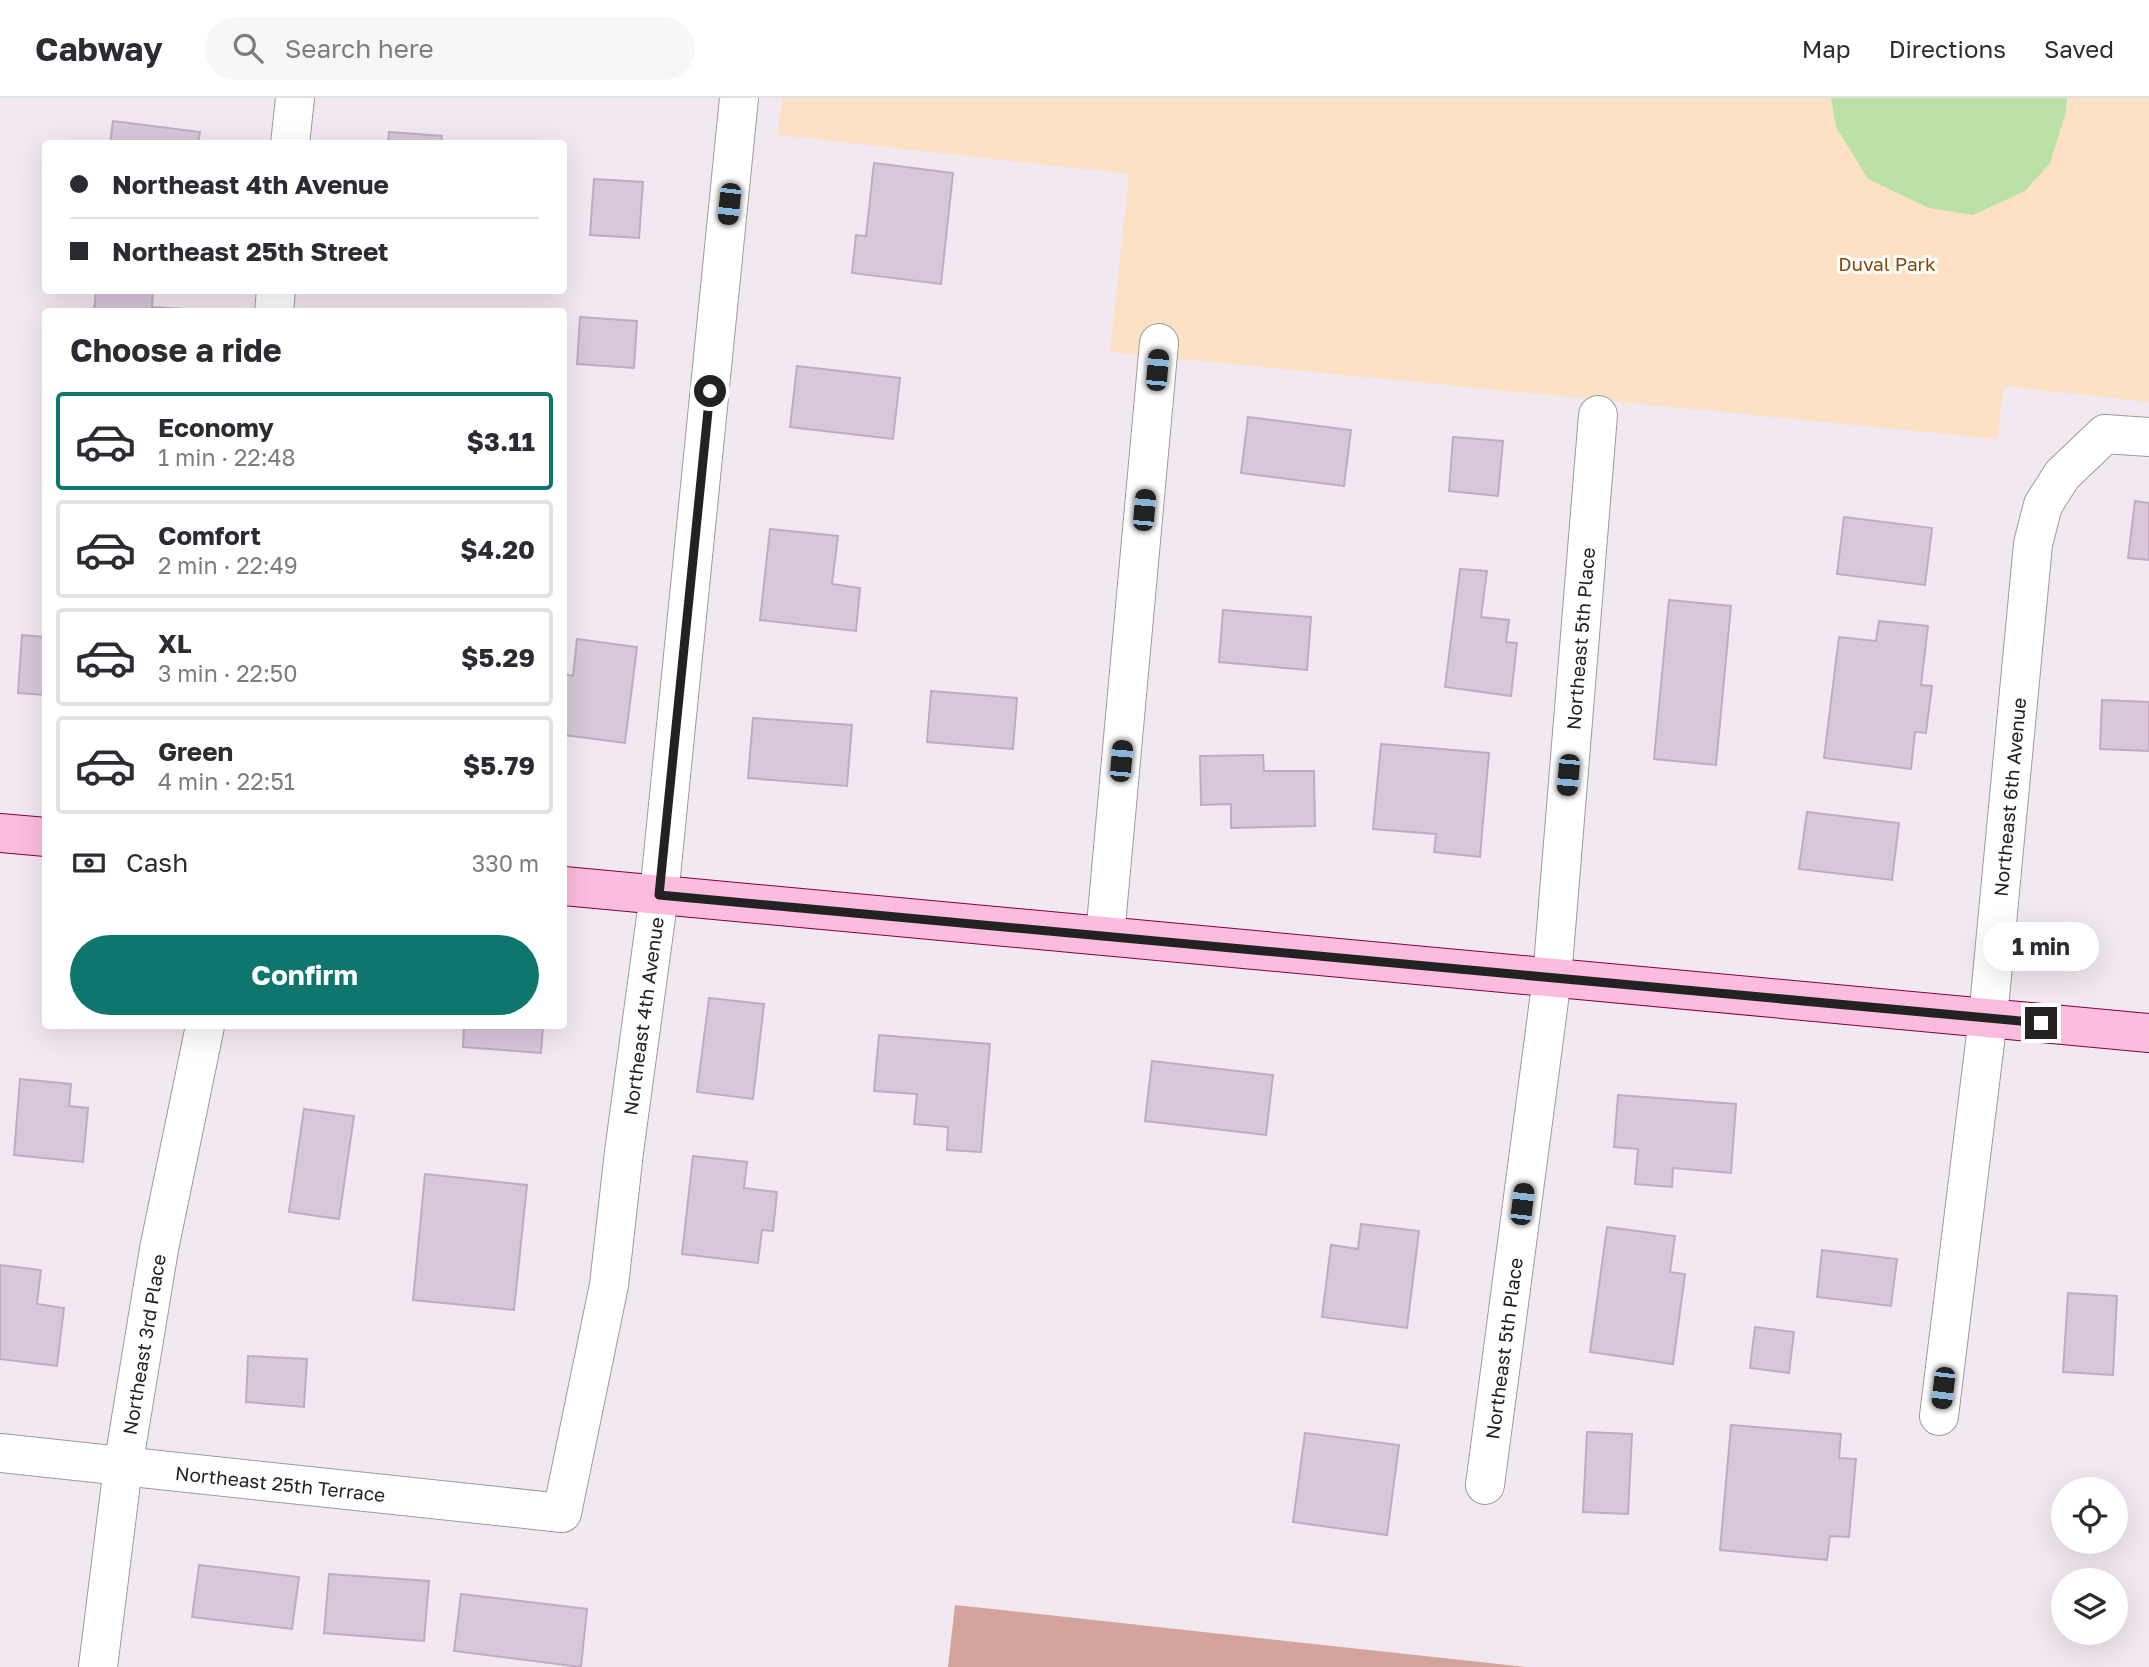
<!DOCTYPE html>
<html lang="en">
<head>
<meta charset="utf-8">
<style>
	:root { --surface:#fff; --page:#f7f7f7; --text:#2b2b33; --muted:#7c7c81; --line:#e1e1e2; --accent:#0f766e }
	body { margin:0; font-family:"Golos Text",sans-serif; background:var(--page); color:var(--text); height:100vh; display:flex; flex-direction:column; font-size:26px; white-space:nowrap }
	* { box-sizing:border-box; margin:0 }
	p { font-size:23px; color:var(--muted) }
	.icon { flex:none; width:38px; height:38px; fill:none; stroke:currentColor; stroke-width:2; stroke-linecap:round; stroke-linejoin:round }
	.map { position:relative; flex:1; overflow:hidden }
	.sheet { position:absolute; left:42px; top:210px; width:525px; height:721px; display:flex; flex-direction:column; background:var(--surface); border-radius:7px; box-shadow:0 7px 28px #0002 }
	.sheet>* { flex:none }
	.hud { position:absolute; left:42px; top:42px; width:525px; height:154px; border-radius:7px; box-shadow:0 7px 28px #0002; display:grid; align-content:center; height:154px; padding:0 28px; background:var(--surface) }
	.controls { position:absolute; left:2051px; top:1379px; display:grid; gap:14px }
	.controls a { display:grid; place-items:center; width:77px; height:77px; border-radius:50%; background:var(--surface); box-shadow:0 7px 28px #0002; font-size:35px }
	.end { position:absolute; width:32px; height:32px; margin:-16px; border:9px solid #222; background:#fff; box-shadow:0 0 0 4px #fff }
	.from { border-radius:50% }
	.bubble { position:absolute; height:49px; border-radius:24px; background:var(--surface); box-shadow:0 7px 28px #0002; font-size:23px; font-weight:700; line-height:49px; text-align:center }
	.car { position:absolute; width:21px; height:42px; margin:-21px -10px; border-radius:9px; box-shadow:0 0 5px 2px #0007; background:linear-gradient(#222 24%,#8ab4d8 0 40%,#222 0 76%,#8ab4d8 0 86%,#222 0) }
	.hud b { display:flex; align-items:center; gap:24px; height:66px; font-size:26px }
	.hud b+b { border-top:2px solid var(--line) }
	.hud i { width:18px; height:18px; background:var(--text) }
	ul { padding:0; list-style:none }
	li { display:flex; align-items:center; gap:21px; height:98px; margin:0 14px 10px; padding:0 14px; border:4px solid var(--line); border-radius:7px }
	li div { flex:1 }
	li b { display:block; font-size:26px }
	li em { font-style:normal; font-weight:700 }
	li.active { border-color:var(--accent) }
	li>.icon { width:63px; height:63px; stroke-width:1.5 }
	h2 { padding:0 28px; font-size:32px; line-height:84px }
	.pay { display:flex; align-items:center; gap:18px; height:77px; padding:0 28px; font-size:26px }
	.pay p { margin-inline-start:auto }
	.action { display:flex; gap:14px; margin-top:auto; padding:14px 28px }
	.action a { flex:1; height:80px; border-radius:42px; background:var(--accent); color:#fff; font-size:28px; font-weight:700; line-height:80px; text-align:center }
	header { display:flex; align-items:center; gap:42px; box-sizing:border-box; height:98px; padding:0 35px; background:var(--surface); border-bottom:2px solid var(--line) }
	header strong { font-size:33px }
	nav { display:flex; gap:38px; margin-inline-start:auto; font-size:24px }
	.search { width:490px; height:63px; background:var(--page); display:flex; align-items:center; gap:18px; box-sizing:border-box; padding:0 24px; border-radius:38px; color:var(--muted); font-size:26px }
	.map>svg:first-child { display:block }
	.forest { fill:#d3a39c }
	.park { fill:#fce1c5 }
	.water { fill:#bce1a7 }
	.building { fill:#d7c8d9; stroke:#c1aac5; stroke-width:2 }
	.lines { fill:none; stroke-linecap:round; stroke-linejoin:round }
	.street-casing { stroke:#9c9c9c; stroke-width:40 }
	.secondary-casing { stroke:#81003d; stroke-width:40 }
	.street { stroke:#fff; stroke-width:38 }
	.secondary { stroke:#fcbcde; stroke-width:38 }
	.route { stroke:#222; stroke-width:9 }
	.labels { text-anchor:middle; dominant-baseline:central; stroke-width:6; stroke-linejoin:round; paint-order:stroke }
	.park-label { font-size:19px; fill:#884807; stroke:#fff }
	.street-label { font-size:19px; fill:#222; stroke:#fff }
</style>
</head>
<body>
<header>
<strong>Cabway</strong>
<div class="search"><svg class="icon" aria-label="search" viewBox="0 0 24 24"><circle cx="10" cy="10" r="6"/><path d="M15 15l6 6"/></svg>Search here</div>
<nav><a>Map</a><a>Directions</a><a>Saved</a></nav>
</header>
<div class="map">
<svg width="2149" height="1569" viewBox="0 0 2149 1569">
	<rect width="100%" height="100%" fill="#f2e8f1"/>
	<!-- forest -->
	<path class="forest" d="M955,1507L1526,1569H948Z"/>
	<!-- park -->
	<path class="park" d="M782,0H2149V304L2004,288L1997,341L1110,254L1129,76L778,37Z"/>
	<!-- water -->
	<path class="water" d="M1831,0H2067L2066,14L2050,65L2025,93L1973,117L1929,110L1868,81L1836,29Z"/>
	<!-- building -->
	<path class="building" d="M113,23L200,34L198,46H110Z
		M389,34L442,38L441,46H388Z
		M874,65L953,75L941,186L852,175L856,137L866,138Z
		M594,81L643,84L639,140L590,137Z
		M96,192H153L152,209L181,211L180,214H94Z
		M580,219L637,223L634,270L577,266Z
		M797,268L900,280L893,341L790,329Z
		M1248,319L1351,332L1344,388L1241,375Z
		M1453,339L1503,343L1498,398L1449,393Z
		M2135,403L2149,405V462L2128,460Z
		M1844,419L1932,430L1925,487L1837,476Z
		M770,431L838,438L832,486L860,490L856,533L760,522Z
		M1460,471L1487,473L1481,519L1509,522L1506,544L1517,545L1511,598L1445,589Z
		M1669,502L1731,508L1716,667L1654,661Z
		M1223,512L1311,519L1307,572L1219,564Z
		M1879,523L1928,528L1921,587L1932,588L1926,635L1915,634L1911,671L1824,660L1839,539L1876,543Z
		M22,537L46,539V597L18,595Z
		M577,541L637,549L625,645L564,637V576L573,578Z
		M931,593L1017,600L1013,651L927,644Z
		M2102,602L2149,604V653L2100,651Z
		M753,620L852,627L847,688L748,680Z
		M1381,646L1489,655L1480,759L1434,754L1436,736L1373,731Z
		M1263,657L1264,673H1314L1315,728L1231,730V706L1201,707L1200,658Z
		M1807,714L1899,725L1892,782L1799,771Z
		M709,900L764,906L753,1001L697,994Z
		M464,928H543L541,955L463,949Z
		M879,937L990,946L981,1054L947,1052L948,1029L914,1026L917,996L874,993Z
		M1152,963L1273,977L1266,1037L1145,1023Z
		M20,981L71,986L69,1008L88,1010L83,1064L14,1057Z
		M1618,997L1736,1006L1731,1075L1673,1070L1672,1089L1635,1086L1638,1051L1614,1049Z
		M304,1011L354,1018L339,1121L289,1114Z
		M693,1058L747,1064L744,1090L777,1094L773,1133L762,1132L758,1165L682,1156Z
		M425,1076L527,1087L514,1212L413,1202Z
		M1361,1126L1419,1133L1407,1230L1322,1219L1331,1147L1358,1151Z
		M1607,1129L1675,1138L1670,1174L1685,1176L1673,1266L1590,1254Z
		M1822,1152L1897,1161L1891,1208L1817,1199Z
		M0,1167L41,1172L37,1206L64,1210L57,1268L0,1261Z
		M2068,1195L2117,1198L2113,1277L2063,1274Z
		M1755,1229L1794,1234L1789,1275L1750,1270Z
		M248,1258L307,1261L304,1309L246,1304Z
		M1731,1327L1841,1336L1839,1360L1856,1361L1849,1439L1830,1438L1827,1462L1720,1452Z
		M1587,1334L1632,1336L1628,1416L1583,1414Z
		M1305,1335L1399,1347L1387,1437L1293,1424Z
		M199,1467L299,1479L292,1531L192,1519Z
		M329,1476L429,1483L424,1543L324,1535Z
		M461,1496L587,1511L581,1569L454,1553Z"/>
	<g class="lines">
		<defs>
			<g id="street">
				<path d="M290,46L295,0"/>
				<path d="M274,214L276,192"/>
				<path d="M1105,838L1159,245"/>
				<path id="s1" d="M1939,1318L1988,920L2033,446L2043,407L2062,377L2105,336L2149,339"/>
				<path id="s2" d="M0,1355L562,1415L609,1187L624,1054L659,797L739,0"/>
				<path id="s3" d="M1485,1387L1552,880L1598,317"/>
				<path id="s4" d="M98,1569L123,1369L159,1151L205,928"/>
			</g>
			<path id="secondary" d="M0,735L46,739
				M564,788L2149,935"/>
		</defs>
		<!-- street casing -->
		<use href="#street" class="street-casing"/>
		<!-- secondary casing -->
		<use href="#secondary" class="secondary-casing"/>
		<!-- street -->
		<use href="#street" class="street"/>
		<!-- secondary -->
		<use href="#secondary" class="secondary"/>
	</g>
	<g class="lines">
		<!-- route -->
		<path class="route" d="M710,293L659,797L2041,925"/>
	</g>
	<g class="labels">
		<!-- park labels -->
		<g class="park-label">
			<text x="1887" y="165">Duval Park</text>
		</g>
		<!-- street labels -->
		<g class="street-label">
			<text stroke="none"><textPath href="#s3" startOffset="852">Northeast 5th Place</textPath></text>
			<text stroke="none"><textPath href="#s1" startOffset="623">Northeast 6th Avenue</textPath></text>
			<text stroke="none"><textPath href="#s2" startOffset="1069">Northeast 4th Avenue</textPath></text>
			<text stroke="none"><textPath href="#s4" startOffset="326">Northeast 3rd Place</textPath></text>
			<text stroke="none"><textPath href="#s3" startOffset="138">Northeast 5th Place</textPath></text>
			<text stroke="none"><textPath href="#s2" startOffset="282">Northeast 25th Terrace</textPath></text>
		</g>
	</g>
</svg>
<div class="controls">
<a><svg class="icon" aria-label="locate" viewBox="0 0 24 24"><circle cx="12" cy="12" r="6"/><path d="M12 2v4M12 18v4M2 12h4M18 12h4"/></svg></a>
<a><svg class="icon" aria-label="layers" viewBox="0 0 24 24"><path d="M12 4l9 5-9 5-9-5zM3 14l9 5 9-5"/></svg></a>
</div>
<i class="end from" style="left:710px;top:293px"></i>
<i class="end" style="left:2041px;top:925px"></i>
<div class="bubble" style="left:1983px;top:824px;width:116px">1 min</div>
<i class="car" style="left:729px;top:106px;rotate:186deg"></i>
<i class="car" style="left:1157px;top:272px;rotate:5deg"></i>
<i class="car" style="left:1144px;top:412px;rotate:5deg"></i>
<i class="car" style="left:1121px;top:663px;rotate:5deg"></i>
<i class="car" style="left:1568px;top:677px;rotate:185deg"></i>
<i class="car" style="left:1522px;top:1106px;rotate:7deg"></i>
<i class="car" style="left:1943px;top:1290px;rotate:187deg"></i>
<div class="hud">
<b><i class="from"></i>Northeast 4th Avenue</b>
<b><i></i>Northeast 25th Street</b>
</div>
<section class="sheet">
<h2>Choose a ride</h2>
<ul>
<li class="active"><svg class="icon" aria-label="car" viewBox="0 0 24 24"><path d="M5 17H2v-5l4-1 3-4h7l3 4 3 1v5h-3M9 17h6M6 11h13"/><circle cx="7" cy="17" r="2"/><circle cx="17" cy="17" r="2"/></svg><div><b>Economy</b><p>1 min · 22:48</p></div><em>$3.11</em></li>
<li><svg class="icon" aria-label="car" viewBox="0 0 24 24"><path d="M5 17H2v-5l4-1 3-4h7l3 4 3 1v5h-3M9 17h6M6 11h13"/><circle cx="7" cy="17" r="2"/><circle cx="17" cy="17" r="2"/></svg><div><b>Comfort</b><p>2 min · 22:49</p></div><em>$4.20</em></li>
<li><svg class="icon" aria-label="car" viewBox="0 0 24 24"><path d="M5 17H2v-5l4-1 3-4h7l3 4 3 1v5h-3M9 17h6M6 11h13"/><circle cx="7" cy="17" r="2"/><circle cx="17" cy="17" r="2"/></svg><div><b>XL</b><p>3 min · 22:50</p></div><em>$5.29</em></li>
<li><svg class="icon" aria-label="car" viewBox="0 0 24 24"><path d="M5 17H2v-5l4-1 3-4h7l3 4 3 1v5h-3M9 17h6M6 11h13"/><circle cx="7" cy="17" r="2"/><circle cx="17" cy="17" r="2"/></svg><div><b>Green</b><p>4 min · 22:51</p></div><em>$5.79</em></li>
</ul>
<div class="pay"><svg class="icon" aria-label="cash" viewBox="0 0 24 24"><path d="M3 7h18v10H3z"/><circle cx="12" cy="12" r="2"/></svg>Cash<p>330 m</p></div>
<div class="action"><a>Confirm</a></div>
</section>
</div>
</body>
</html>
